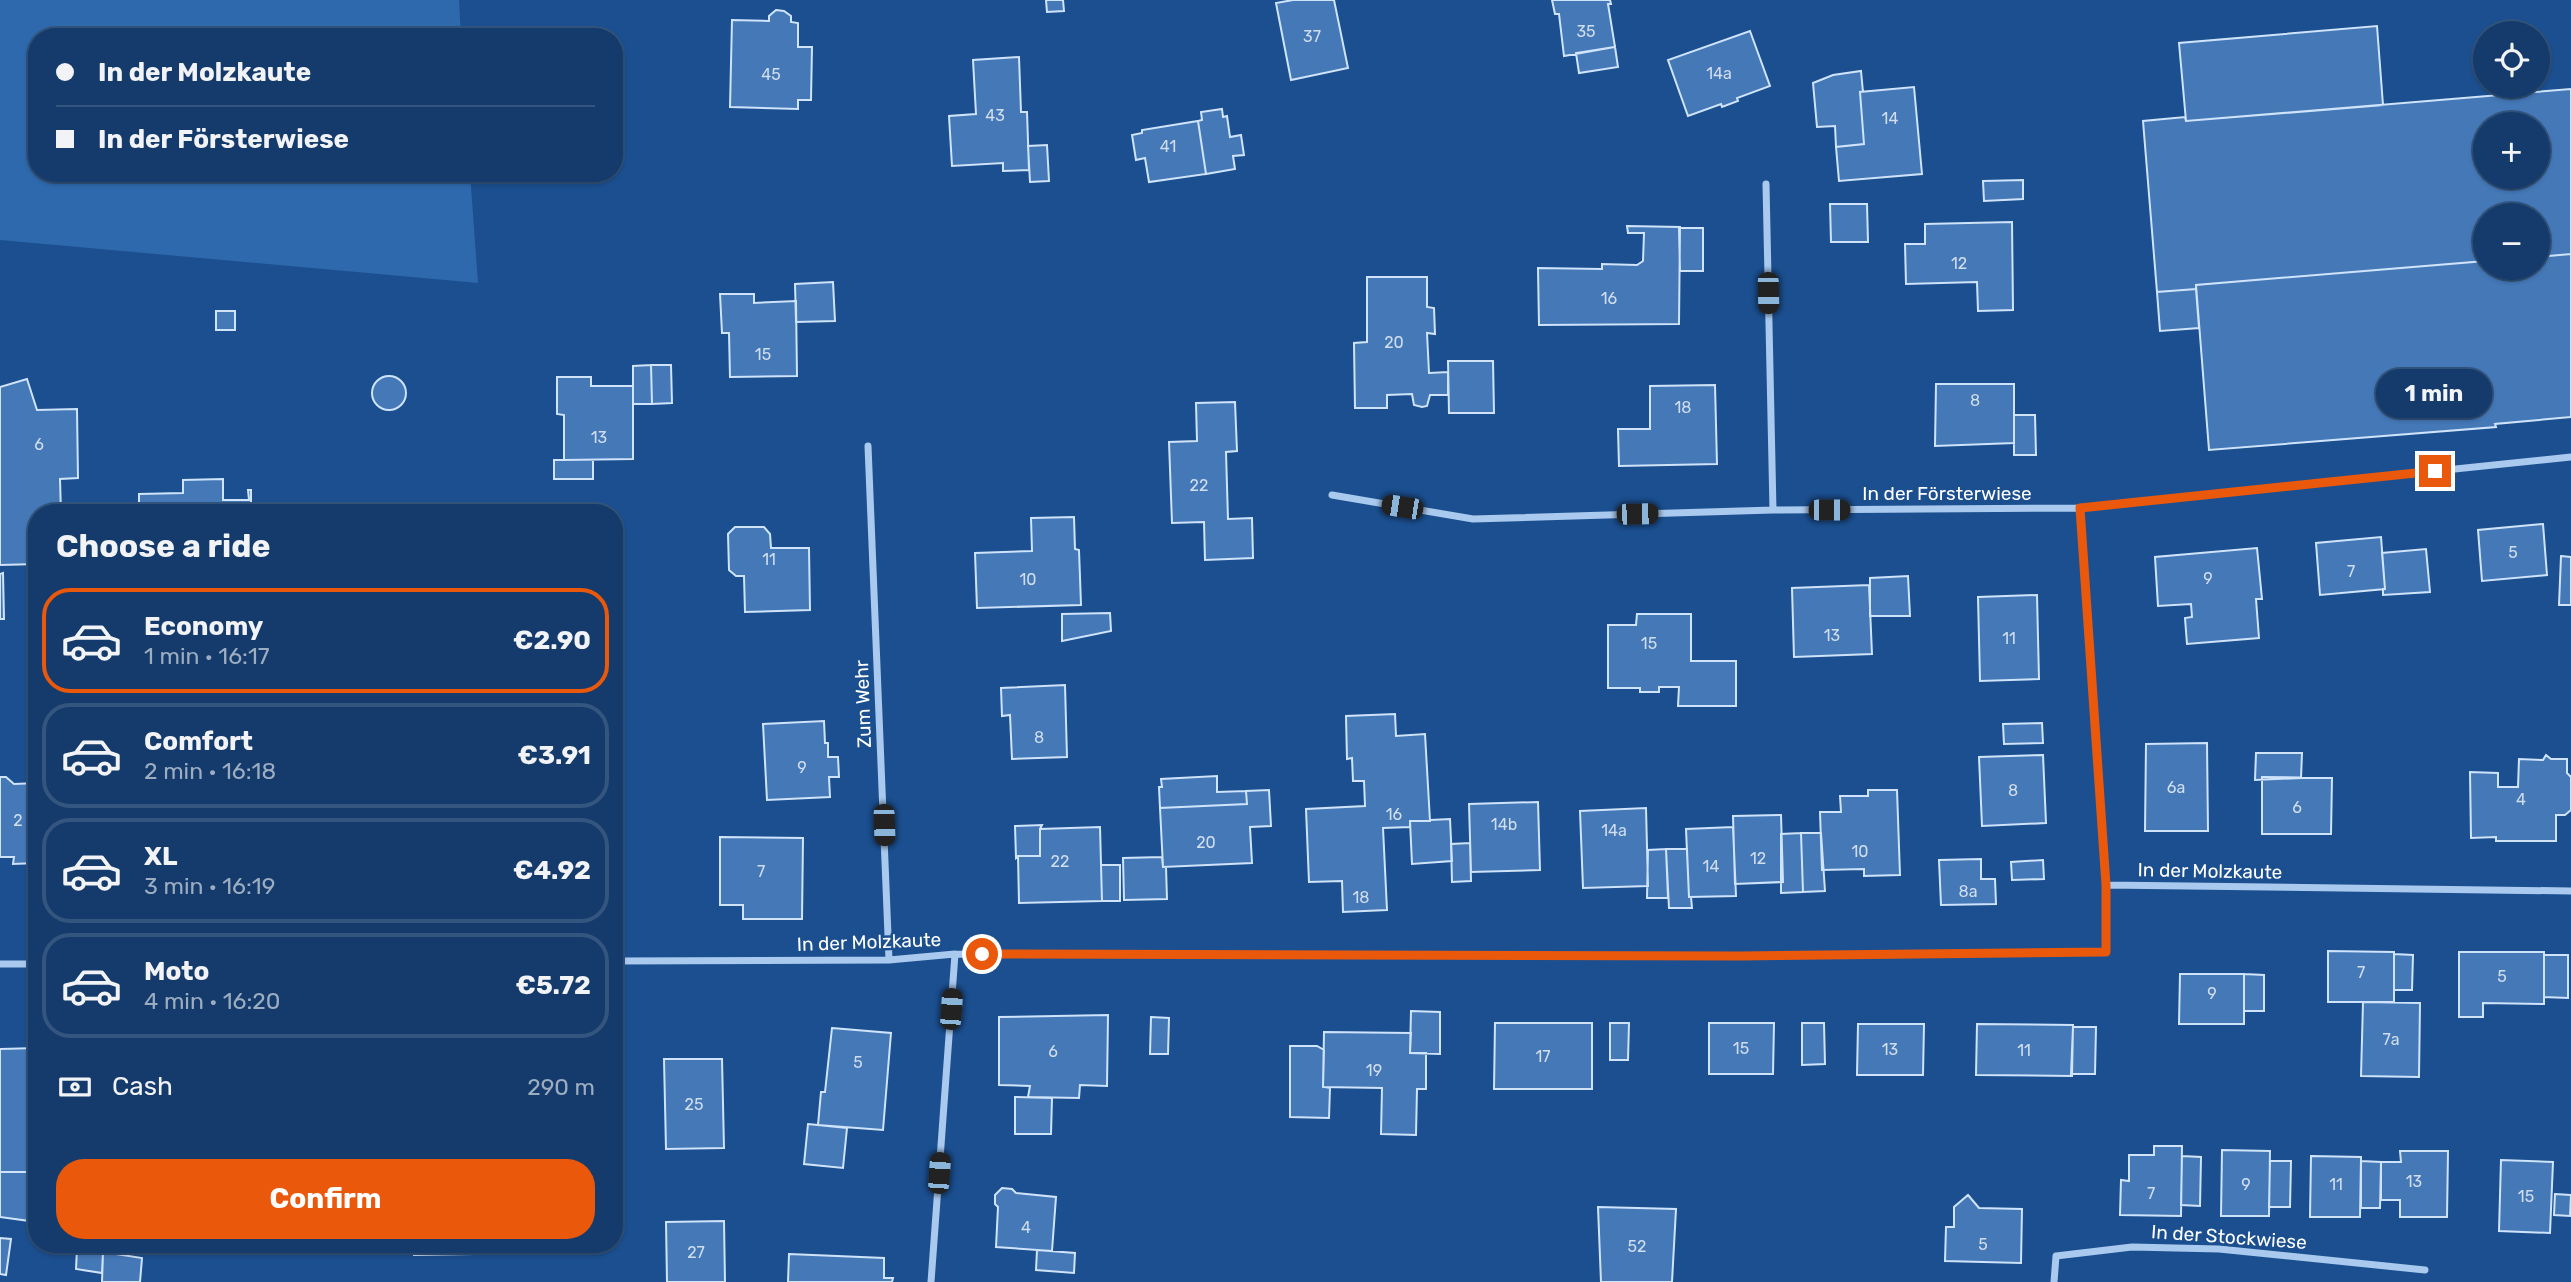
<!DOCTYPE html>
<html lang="en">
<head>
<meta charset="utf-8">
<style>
	:root { --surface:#143b6b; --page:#1d4271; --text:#f1f3f6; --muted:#9dadc1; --line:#33557e; --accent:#ea580c }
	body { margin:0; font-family:Rubik,sans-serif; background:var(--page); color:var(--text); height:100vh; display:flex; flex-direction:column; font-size:26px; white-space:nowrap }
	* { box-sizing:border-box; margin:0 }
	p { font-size:23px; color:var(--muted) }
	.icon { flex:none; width:38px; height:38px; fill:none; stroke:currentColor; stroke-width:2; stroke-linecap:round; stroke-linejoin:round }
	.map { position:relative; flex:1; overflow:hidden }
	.side { position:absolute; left:28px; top:504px; width:595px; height:749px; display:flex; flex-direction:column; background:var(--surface); border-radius:28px; box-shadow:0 2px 5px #0004,0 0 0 2px var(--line) }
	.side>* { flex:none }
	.banner { position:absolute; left:28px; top:28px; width:595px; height:154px; border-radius:28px; box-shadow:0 2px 5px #0004,0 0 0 2px var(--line); display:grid; align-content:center; height:154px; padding:0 28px; background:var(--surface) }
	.controls { position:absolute; left:2473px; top:21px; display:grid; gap:14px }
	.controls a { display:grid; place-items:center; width:77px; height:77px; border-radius:50%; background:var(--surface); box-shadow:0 2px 5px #0004,0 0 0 2px var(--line); font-size:35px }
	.end { position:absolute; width:32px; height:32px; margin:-16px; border:9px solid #ea580c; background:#fff; box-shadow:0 0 0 4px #fff }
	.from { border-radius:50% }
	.bubble { position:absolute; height:49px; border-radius:24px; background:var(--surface); box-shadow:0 2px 5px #0004,0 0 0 2px var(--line); font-size:23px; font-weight:700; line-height:49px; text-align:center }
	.car { position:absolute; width:21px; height:42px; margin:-21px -10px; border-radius:9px; box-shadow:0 0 5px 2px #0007; background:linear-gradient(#222 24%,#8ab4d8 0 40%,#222 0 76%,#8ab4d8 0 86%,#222 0) }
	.banner b { display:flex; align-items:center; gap:24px; height:66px; font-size:26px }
	.banner b+b { border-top:2px solid var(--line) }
	.banner i { width:18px; height:18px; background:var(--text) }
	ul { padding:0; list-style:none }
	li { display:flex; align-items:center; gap:21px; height:105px; margin:0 14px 10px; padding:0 14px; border:4px solid var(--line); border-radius:28px }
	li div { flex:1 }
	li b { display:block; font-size:26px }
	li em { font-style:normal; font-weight:700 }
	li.selected { border-color:var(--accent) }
	li>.icon { width:63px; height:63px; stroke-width:1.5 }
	h2 { padding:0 28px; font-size:32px; line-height:84px }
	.pay { display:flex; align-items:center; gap:18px; height:77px; padding:0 28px; font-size:26px }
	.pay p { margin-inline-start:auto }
	.button { display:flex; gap:14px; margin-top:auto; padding:14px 28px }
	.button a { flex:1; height:80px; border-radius:28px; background:var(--accent); color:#fff; font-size:28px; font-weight:700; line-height:80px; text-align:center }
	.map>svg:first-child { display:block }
	.green { fill:#2e69ad }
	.building { fill:#4478b7; stroke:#cfe3fa; stroke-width:2; fill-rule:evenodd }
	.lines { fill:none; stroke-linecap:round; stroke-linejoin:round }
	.minor { stroke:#a9c9ee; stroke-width:7 }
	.route { stroke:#ea580c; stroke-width:9 }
	.labels { text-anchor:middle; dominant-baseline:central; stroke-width:5; stroke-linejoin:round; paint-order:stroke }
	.number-label { font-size:16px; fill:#d0dded }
	.street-label { font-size:19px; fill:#fff; stroke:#1b4f8f }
</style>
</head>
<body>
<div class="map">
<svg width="2571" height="1282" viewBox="0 0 2571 1282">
	<rect width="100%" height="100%" fill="#1b4f8f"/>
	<!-- green -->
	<path class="green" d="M0,0H459L461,37H37V173H470L478,283L0,240Z"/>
	<!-- building -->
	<path class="building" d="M1046,0H1063L1064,11L1047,12Z
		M1293,0H1334L1348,68L1291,80L1276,3Z
		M1552,0H1610L1611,4H1608L1615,47L1564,56L1559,14H1555Z
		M776,10L784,11L791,16V22L798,23V47H812L811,100H798V109L730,107L732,20L769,21V16Z
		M2377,26L2383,105L2186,121L2179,43Z
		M1750,31L1770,86L1737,98L1738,101L1722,107L1721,104L1688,116L1668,60Z
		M1615,47L1618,67L1579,73L1576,53Z
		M1019,57L1021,112H1027L1029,170L1003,171V163L952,166L949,116L976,114L973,60Z
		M1861,71L1863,92H1860L1864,144L1836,147L1835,126L1817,127L1813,83L1833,75Z
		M1914,87L1922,174L1839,181L1836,147L1864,144L1860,92Z
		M2571,89V254L2538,257V215H2485V261L2196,285V289L2157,292L2143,121L2185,117L2186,121ZM2485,124H2538V177H2485Z
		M1222,109L1223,117L1227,116L1230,137L1241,135L1244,155L1233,156L1235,169L1206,174L1198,121L1202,120L1201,112Z
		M1198,121L1206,174L1149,182L1145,158L1136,160L1132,135L1142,133V130Z
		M1047,145L1049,181L1030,182L1028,146Z
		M2023,180V199L1984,201L1983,181Z
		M1830,204H1867L1868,242H1831Z
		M2012,222L2013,310L1978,311L1977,282L1906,284L1905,244H1925V224Z
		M1627,226L1680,227L1679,324L1539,325L1538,268L1602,269V264L1637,265L1643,261L1644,233H1628Z
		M1679,228H1703V271H1680Z
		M2571,254V417L2495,424L2496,427L2209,450L2196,285L2485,261V268H2538V257Z
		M1367,277H1427V307L1434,308L1435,334L1427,333L1429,373L1448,372V395H1430L1427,406L1422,407L1414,405L1412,394L1387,395V408H1355L1354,343L1367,342Z
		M833,282L835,321L796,322L795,284Z
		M2196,289L2199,328L2160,331L2157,292Z
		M720,294H754V303L796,301L797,376L730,377L729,333H722Z
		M216,311H235V330H216Z
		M1448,361H1493L1494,413H1449Z
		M651,365L652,404H633V366Z
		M651,365H671L672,403L652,404Z
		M372 393a17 17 0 1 1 34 0a17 17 0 1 1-34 0Z
		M557,377H591V386H633V459L564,460V415L557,414Z
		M27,379L37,410L77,409L78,478L60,479L61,513H37V564L0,565V387Z
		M1936,384H2014V443L1935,446Z
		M1715,385L1717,464L1619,466L1618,429H1650V386Z
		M1235,402L1237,451L1226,452L1228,519L1252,518L1253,558L1205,560L1204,522L1172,523L1169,442L1197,441L1196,403Z
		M2014,415H2035L2036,455H2014Z
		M554,460H593V479H554Z
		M223,479V500H249L248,490H251V513H139V494L183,493V480Z
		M1074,517L1075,549L1079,550L1081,605L977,608L975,553L1032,551L1031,518Z
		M2543,524L2547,575L2482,581L2478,530Z
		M735,527H764L770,534L771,548H809L810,610L745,612L744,576H736L729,570L728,534Z
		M2381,537L2385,589L2320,595L2316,543Z
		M2257,548L2262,599H2256L2259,638L2187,644L2185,618L2192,617L2191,604L2158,606L2155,557Z
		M2426,549L2430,592L2383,595V589H2385L2382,553Z
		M2561,556L2571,557V605H2559Z
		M3,573L4,619H0V574Z
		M1908,576L1910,616H1870V578Z
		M1869,585L1872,654L1794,657L1792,588Z
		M2037,595L2039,679L1980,681L1978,597Z
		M1110,613L1111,631L1062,641V614Z
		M1637,614H1691V661H1736V706H1678L1679,687H1659V692H1640V688H1608V625H1636Z
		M1065,685L1067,757L1012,759L1010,715L1002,716L1001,688Z
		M1395,714L1396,736L1425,734L1430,821H1410V827L1383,828L1387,910L1343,912L1342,881L1309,882L1306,809L1365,806L1364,781H1353L1352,758L1347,759L1346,716Z
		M824,721L825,743H828V757H838L839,777H829L830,797L767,800L763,724Z
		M2042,723L2043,743L2004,744L2003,724Z
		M2207,743L2208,831H2145L2146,744Z
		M2256,753H2302L2301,778L2255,780Z
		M2043,755L2046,823L1982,826L1979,757Z
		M2546,755L2551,759H2567V773L2571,777V810L2565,815H2556V841H2496V837L2471,838L2470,772L2498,773V787H2518L2519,759L2543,760Z
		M1217,776V792L1246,791L1247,804L1160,808L1159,787H1162L1161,779Z
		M0,777H6L14,784L37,783V863L13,864L14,857H0Z
		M2262,777L2332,778L2331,834H2262Z
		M1269,790L1271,826L1250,827L1252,863L1163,867L1160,808L1247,804L1246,791Z
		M1868,790H1897L1900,875L1864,876V869L1822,870L1820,812H1841L1840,796H1868Z
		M1538,802L1540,870L1471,872L1469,804Z
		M1646,808L1648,886L1583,888L1580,811Z
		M1781,815L1783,882L1735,884L1733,816Z
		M1450,819L1452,861L1412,864L1410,821Z
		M614,821H623L624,884H614Z
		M1042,825L1040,829V856H1018L1016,858L1015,826Z
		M1100,827L1102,901L1019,903L1018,856H1040V829Z
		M1733,827L1736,896L1689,897L1686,829Z
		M1801,833L1803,892L1781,893V834Z
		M1801,833H1821L1825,891L1803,892Z
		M720,837L803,838L802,919H743V905H720Z
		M1470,843L1471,881L1452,882L1451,844Z
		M1666,849L1668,898H1647L1648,850Z
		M1666,849H1687L1689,897H1691L1692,908H1669Z
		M1162,857L1163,867H1166L1167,899L1124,900L1123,858Z
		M1981,859V879H1995L1996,904L1941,905L1939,860Z
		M2043,860L2044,879L2012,880L2011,862Z
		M1101,865H1120V901H1102Z
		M2328,951L2394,952V1002H2328Z
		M2459,952H2544V1004L2483,1003V1017H2459Z
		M2394,954L2413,955L2412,990H2394Z
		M2544,955H2568V998L2544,997Z
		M2180,974H2244V1024H2179Z
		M2244,974L2264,975V1011H2244Z
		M2363,1002L2420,1003L2419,1077L2361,1076Z
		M1411,1011L1440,1012V1054L1410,1053Z
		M1108,1015L1107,1086L1080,1085L1079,1098L1028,1097L1030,1086L999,1085V1017Z
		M1151,1017L1169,1018L1168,1054H1150Z
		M1495,1023H1592V1089H1494Z
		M1610,1023H1629L1628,1060H1610Z
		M1709,1023H1774L1773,1074H1709Z
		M1802,1023H1824L1825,1064L1802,1065Z
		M1858,1024H1924L1923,1075H1857Z
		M1977,1024L2073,1025L2072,1076L1976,1075Z
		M2073,1027H2096L2095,1074H2071Z
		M832,1028L891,1033L883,1130L818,1125L821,1092H825Z
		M1324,1032L1411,1033L1410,1053H1426V1089H1417L1416,1135L1381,1134L1382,1088L1323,1087Z
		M1290,1046H1317L1324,1050L1323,1087L1330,1088L1329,1118L1290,1117Z
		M37,1048V1172H0V1049Z
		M664,1059H722L724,1148L666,1149Z
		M1015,1097L1052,1098L1051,1134H1015Z
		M808,1124L847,1128L843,1168L804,1164Z
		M2154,1146H2182L2181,1216L2120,1215L2121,1180L2129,1181V1155H2154Z
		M2222,1150L2270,1151L2269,1216H2221Z
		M2400,1151H2448L2447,1217H2400V1200H2381V1162H2401Z
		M2182,1156L2201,1157L2200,1206L2181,1205Z
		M2311,1156L2361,1157L2360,1217H2310Z
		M2501,1160L2553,1162L2550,1233L2499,1231Z
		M2270,1161H2291L2290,1207H2269Z
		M2361,1161L2381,1162L2380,1208H2361Z
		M0,1172H37V1222L0,1217Z
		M1002,1188L1012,1189L1016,1193L1056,1197L1052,1251L996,1247L998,1207L995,1204V1195Z
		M2555,1194L2571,1195L2570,1216L2554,1215Z
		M1968,1195L1979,1208L2022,1209L2021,1263L1945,1261L1946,1227H1954V1207Z
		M1598,1207L1676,1209L1672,1282H1601Z
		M724,1221L725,1282H667L666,1222Z
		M0,1238L11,1239L6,1275L0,1274Z
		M414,1244H474V1254L414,1255Z
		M474,1244H516V1254H474Z
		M77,1249L103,1252L102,1273L76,1269Z
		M1037,1250L1075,1253L1074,1273L1036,1270Z
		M103,1252L142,1258L140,1282H102Z
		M789,1254L884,1258V1278H893L892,1282H788Z"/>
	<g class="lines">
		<!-- minor -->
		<path class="minor" d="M1766,184L1773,510
			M868,446L889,960
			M1332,495L1473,519L1773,510L2080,508L2571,457
			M2106,885L2571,891
			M614,961L889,960L955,954L1741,956L2106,952V885L2080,508
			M0,964H37
			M931,1282L955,954
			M2054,1282L2056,1256L2132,1247L2219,1249L2425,1270"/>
	</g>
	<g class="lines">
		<!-- route -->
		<path class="route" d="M982,954L1741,956L2106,952V885L2080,508L2435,471"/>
	</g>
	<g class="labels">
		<!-- number labels -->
		<g class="number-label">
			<text x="1586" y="31">35</text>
			<text x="1312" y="36">37</text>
			<text x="1719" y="73">14a</text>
			<text x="771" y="74">45</text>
			<text x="995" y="115">43</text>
			<text x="1890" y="118">14</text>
			<text x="1168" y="146">41</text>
			<text x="1959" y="263">12</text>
			<text x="1609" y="298">16</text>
			<text x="1394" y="342">20</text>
			<text x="763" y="354">15</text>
			<text x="1975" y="400">8</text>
			<text x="1683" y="407">18</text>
			<text x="599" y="437">13</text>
			<text x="39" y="444">6</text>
			<text x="1199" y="485">22</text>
			<text x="2513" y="552">5</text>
			<text x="769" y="559">11</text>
			<text x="2351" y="571">7</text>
			<text x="2208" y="578">9</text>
			<text x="1028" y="579">10</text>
			<text x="1832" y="635">13</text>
			<text x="2009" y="638">11</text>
			<text x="1649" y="643">15</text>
			<text x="1039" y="737">8</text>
			<text x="802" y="767">9</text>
			<text x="2176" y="787">6a</text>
			<text x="2013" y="790">8</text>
			<text x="2521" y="799">4</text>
			<text x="2297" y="807">6</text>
			<text x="1394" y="814">16</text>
			<text x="18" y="820">2</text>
			<text x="1504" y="824">14b</text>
			<text x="1614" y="830">14a</text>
			<text x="1206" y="842">20</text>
			<text x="1860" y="851">10</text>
			<text x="1758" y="858">12</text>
			<text x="1060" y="861">22</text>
			<text x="1711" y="866">14</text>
			<text x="761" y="871">7</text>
			<text x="1968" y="891">8a</text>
			<text x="1361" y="897">18</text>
			<text x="2361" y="972">7</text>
			<text x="2502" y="976">5</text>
			<text x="2212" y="993">9</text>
			<text x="2391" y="1039">7a</text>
			<text x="1741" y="1048">15</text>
			<text x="1890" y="1049">13</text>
			<text x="2024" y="1050">11</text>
			<text x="1053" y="1051">6</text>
			<text x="1543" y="1056">17</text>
			<text x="858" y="1062">5</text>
			<text x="1374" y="1070">19</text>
			<text x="694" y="1104">25</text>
			<text x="2414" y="1181">13</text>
			<text x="2246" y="1184">9</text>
			<text x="2336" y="1184">11</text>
			<text x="2151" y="1193">7</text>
			<text x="2526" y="1196">15</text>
			<text x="1026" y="1227">4</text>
			<text x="1983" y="1244">5</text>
			<text x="1637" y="1246">52</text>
			<text x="696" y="1252">27</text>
		</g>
		<!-- street labels -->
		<g class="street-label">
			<text x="1947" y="493">In der Försterwiese</text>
			<text transform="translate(863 704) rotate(-92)">Zum Wehr</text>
			<text transform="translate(2210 871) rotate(1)">In der Molzkaute</text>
			<text transform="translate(869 942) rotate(-2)">In der Molzkaute</text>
			<text transform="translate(2229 1237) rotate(4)">In der Stockwiese</text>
		</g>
	</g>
</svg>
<div class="controls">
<a><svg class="icon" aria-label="locate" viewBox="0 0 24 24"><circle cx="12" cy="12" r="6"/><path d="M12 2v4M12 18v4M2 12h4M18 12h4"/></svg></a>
<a>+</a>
<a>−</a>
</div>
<i class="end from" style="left:982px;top:954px"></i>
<i class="end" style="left:2435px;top:471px"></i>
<div class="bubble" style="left:2376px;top:369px;width:116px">1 min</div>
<i class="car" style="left:1768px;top:293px;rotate:179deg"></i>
<i class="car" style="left:1402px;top:507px;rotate:279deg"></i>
<i class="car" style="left:1829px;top:510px;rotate:90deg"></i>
<i class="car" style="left:1637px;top:514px;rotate:89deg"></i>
<i class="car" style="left:884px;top:825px;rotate:178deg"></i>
<i class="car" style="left:951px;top:1009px;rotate:4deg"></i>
<i class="car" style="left:939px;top:1173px;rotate:4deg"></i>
<div class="banner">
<b><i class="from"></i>In der Molzkaute</b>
<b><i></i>In der Försterwiese</b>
</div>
<section class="side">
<h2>Choose a ride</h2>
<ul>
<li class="selected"><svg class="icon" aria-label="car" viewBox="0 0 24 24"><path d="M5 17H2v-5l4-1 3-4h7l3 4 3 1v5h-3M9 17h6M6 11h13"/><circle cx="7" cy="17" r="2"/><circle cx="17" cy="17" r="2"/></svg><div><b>Economy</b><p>1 min · 16:17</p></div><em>€2.90</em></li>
<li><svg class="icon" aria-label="car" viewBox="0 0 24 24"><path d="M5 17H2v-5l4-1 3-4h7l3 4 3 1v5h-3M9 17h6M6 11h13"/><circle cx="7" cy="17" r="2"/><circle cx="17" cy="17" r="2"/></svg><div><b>Comfort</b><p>2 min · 16:18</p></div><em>€3.91</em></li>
<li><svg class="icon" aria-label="car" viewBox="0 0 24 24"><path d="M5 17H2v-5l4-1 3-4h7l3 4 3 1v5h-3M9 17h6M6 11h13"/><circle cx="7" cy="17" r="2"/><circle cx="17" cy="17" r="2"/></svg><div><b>XL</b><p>3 min · 16:19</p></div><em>€4.92</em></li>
<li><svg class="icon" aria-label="car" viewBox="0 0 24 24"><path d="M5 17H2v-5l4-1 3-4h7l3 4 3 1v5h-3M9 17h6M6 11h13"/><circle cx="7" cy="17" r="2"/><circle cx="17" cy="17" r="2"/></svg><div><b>Moto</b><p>4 min · 16:20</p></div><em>€5.72</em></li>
</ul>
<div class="pay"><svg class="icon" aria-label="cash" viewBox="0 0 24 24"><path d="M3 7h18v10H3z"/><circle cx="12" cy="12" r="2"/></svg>Cash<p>290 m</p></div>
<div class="button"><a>Confirm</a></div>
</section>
</div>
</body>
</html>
